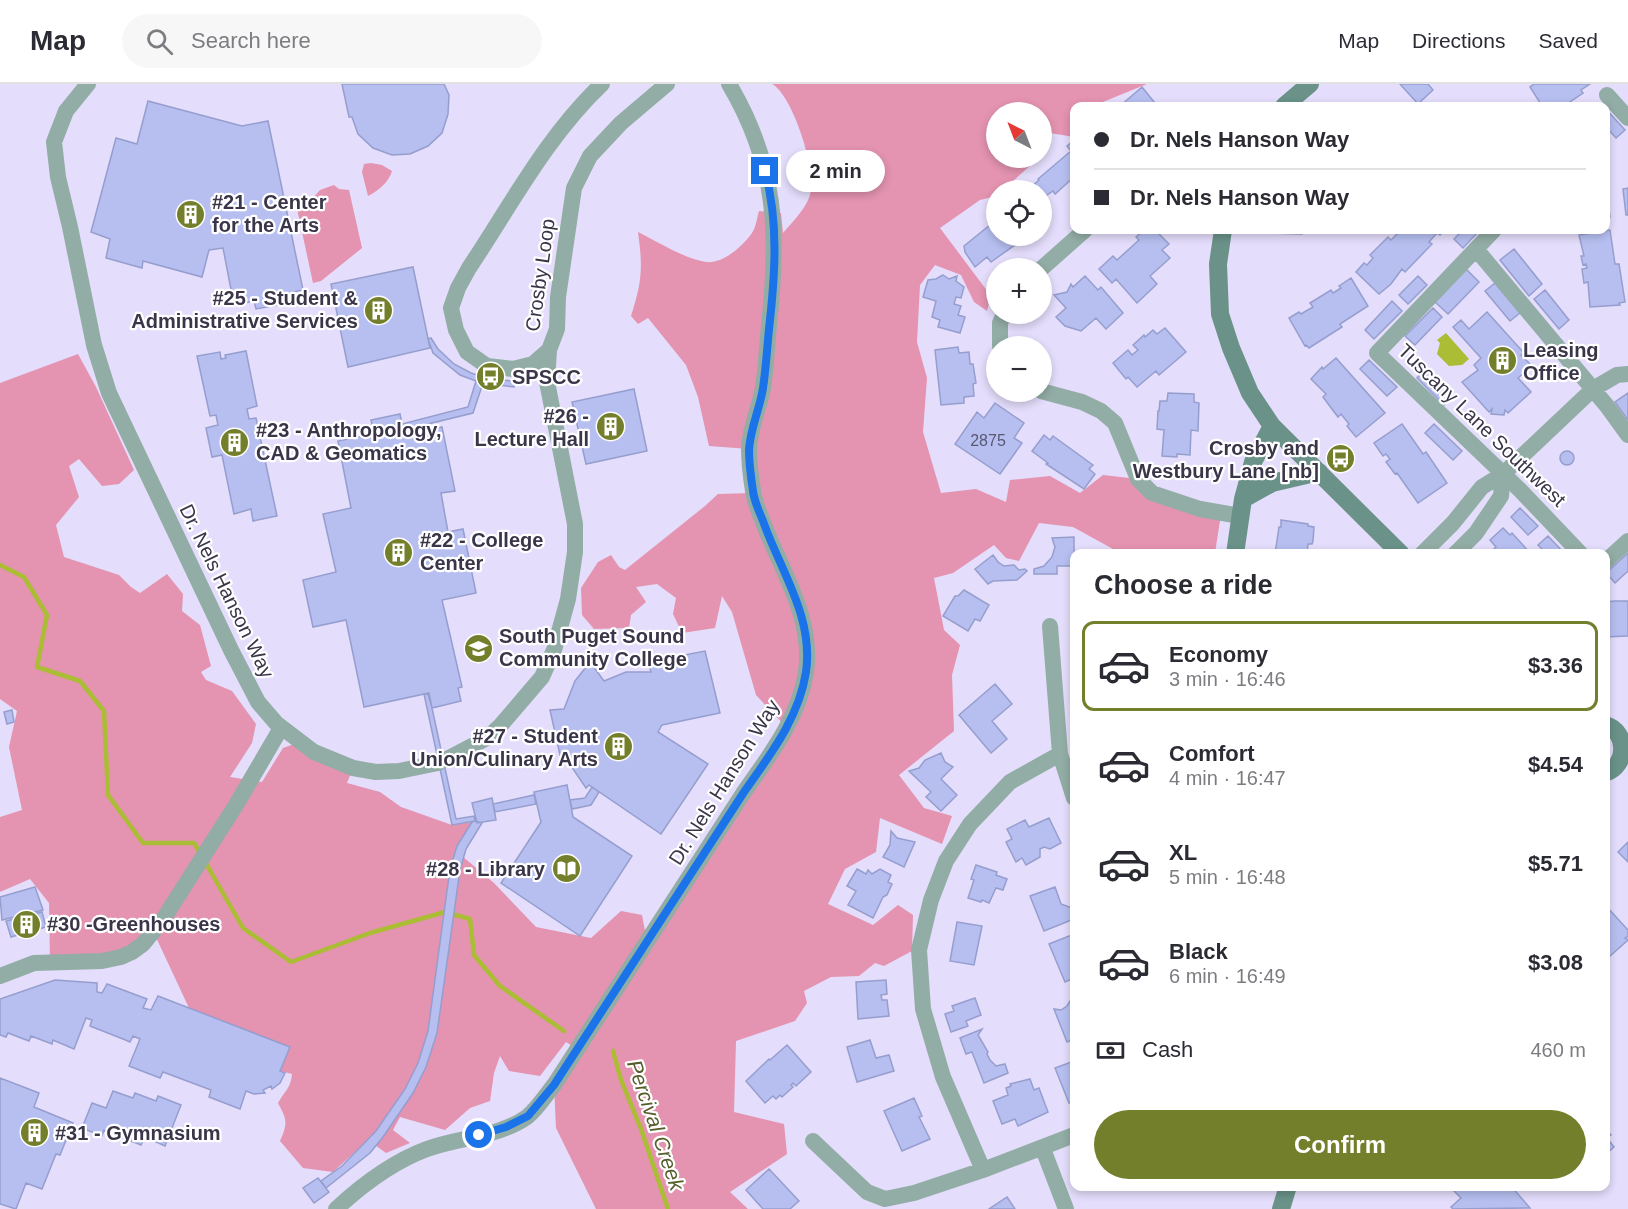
<!DOCTYPE html>
<html lang="en">
<head>
<meta charset="utf-8">
<style>
	:root { --surface:#fff; --page:#f7f7f7; --text:#2b2b33; --muted:#7c7c81; --line:#e1e1e2; --accent:#747f2c }
	body { margin:0; font-family:Arial,sans-serif; background:var(--page); color:var(--text); height:100vh; display:flex; flex-direction:column; font-size:22px; white-space:nowrap }
	* { box-sizing:border-box; margin:0 }
	p { font-size:20px; color:var(--muted) }
	.icon { flex:none; width:33px; height:33px; fill:none; stroke:currentColor; stroke-width:2; stroke-linecap:round; stroke-linejoin:round }
	.map { position:relative; flex:1; overflow:hidden }
	.side { position:absolute; left:1070px; top:465px; width:540px; height:642px; display:flex; flex-direction:column; background:var(--surface); border-radius:12px; box-shadow:0 3px 9px #0003 }
	.side>* { flex:none }
	.guide { position:absolute; left:1070px; top:18px; width:540px; height:132px; border-radius:12px; box-shadow:0 3px 9px #0003; display:grid; align-content:center; height:132px; padding:0 24px; background:var(--surface) }
	.needle { width:39px; rotate:318deg }
	.buttons { position:absolute; left:986px; top:18px; display:grid; gap:12px }
	.buttons a { display:grid; place-items:center; width:66px; height:66px; border-radius:50%; background:var(--surface); box-shadow:0 3px 9px #0003; font-size:30px }
	.end { position:absolute; width:27px; height:27px; margin:-14px; border:8px solid #1a73e8; background:#fff; box-shadow:0 0 0 3px #fff }
	.from { border-radius:50% }
	.bubble { position:absolute; height:42px; border-radius:21px; background:var(--surface); box-shadow:0 3px 9px #0003; font-size:20px; font-weight:800; line-height:42px; text-align:center }
	.guide b { display:flex; align-items:center; gap:21px; height:57px; font-size:22px }
	.guide b+b { border-top:2px solid var(--line) }
	.guide i { width:15px; height:15px; background:var(--text) }
	ul { padding:0; list-style:none }
	li { display:flex; align-items:center; gap:18px; height:90px; margin:0 12px 9px; padding:0 12px; border:3px solid transparent; border-radius:12px }
	li div { flex:1 }
	li b { display:block; font-size:22px }
	li em { font-style:normal; font-weight:800 }
	li.current { border-color:var(--accent) }
	li>.icon { width:54px; height:54px; stroke-width:1.5 }
	h2 { padding:0 24px; font-size:27px; line-height:72px }
	.pay { display:flex; align-items:center; gap:15px; height:66px; padding:0 24px; font-size:22px }
	.pay p { margin-inline-start:auto }
	.cta { display:flex; gap:12px; margin-top:auto; padding:12px 24px }
	.cta a { flex:1; height:69px; border-radius:36px; background:var(--accent); color:#fff; font-size:24px; font-weight:800; line-height:69px; text-align:center }
	header { display:flex; align-items:center; gap:36px; box-sizing:border-box; height:84px; padding:0 30px; background:var(--surface); border-bottom:2px solid var(--line) }
	header strong { font-size:28px }
	nav { display:flex; gap:33px; margin-inline-start:auto; font-size:21px }
	.search { width:420px; height:54px; background:var(--page); display:flex; align-items:center; gap:15px; box-sizing:border-box; padding:0 21px; border-radius:33px; color:var(--muted); font-size:22px }
	.map>svg:first-child { display:block }
	.green { fill:#e493b0 }
	.water { fill:#abbc35 }
	.lines { fill:none; stroke-linecap:round; stroke-linejoin:round }
	.stream { stroke:#abbc35; stroke-width:4.5 }
	.building { fill:#b6bff0; stroke:#959ece; stroke-width:1.5 }
	.street { stroke:#92ada5; stroke-width:16 }
	.secondary { stroke:#6a9288; stroke-width:18 }
	.route { stroke:#1a73e8; stroke-width:8 }
	.labels { text-anchor:middle; dominant-baseline:central; stroke-width:4.5; stroke-linejoin:round; paint-order:stroke }
	.number-label { font-size:16px; fill:#595873 }
	.poi-label { font-size:20px; font-weight:bold; fill:#3a3549; stroke:#fff; text-anchor:start }
	.street-label { font-size:20px; fill:#3a3549; stroke:#fff }
	.water-label { font-size:21px; font-style:italic; fill:#555d2a; stroke:#fff }
</style>
</head>
<body>
<header>
<strong>Map</strong>
<div class="search"><svg class="icon" aria-label="search" viewBox="0 0 24 24"><circle cx="10" cy="10" r="6"/><path d="M15 15l6 6"/></svg>Search here</div>
<nav><a>Map</a><a>Directions</a><a>Saved</a></nav>
</header>
<div class="map">
<svg width="1628" height="1125" viewBox="0 0 1628 1125">
	<rect width="100%" height="100%" fill="#e4ddfb"/>
	<!-- green -->
	<path class="green" d="M772,0H1147L1093,22H1074V53L1044,48L1041,55V28H996V74H1034L1032,80L1003,106H996V112L980,116L940,144L991,212L987,227L974,218L961,191L935,181L920,201L917,258L927,294L923,348L941,409L976,405L1006,418L1010,396L1050,392L1080,409L1103,391L1138,395L1221,430L1215,469H1115L1113,465L1073,443L1039,439L1019,477L1006,474L994,461L953,489L934,494L944,546L960,561L952,591L954,647L899,691L924,724L952,732L942,760L880,734L876,768L845,785L828,820L873,841L898,821L913,831L912,867L884,882L875,879L859,892L831,893L804,907L807,919L795,937L736,957L734,1028L784,1040L787,1070L730,1108L748,1125H596L556,1044L554,1001L577,965L566,958L540,992L509,987L500,972L494,989L490,1017L470,1024L445,1046L400,1033L393,1046L410,1059L386,1069L368,1056L333,1088L303,1084L280,1057C288,1039 287,1036 278,1019C284,1008 291,1004 292,990L280,987L289,963L189,924L154,849L132,868L50,879L49,819L30,795L0,808V733L22,726L9,663L17,627L0,615V299L78,270L96,303L134,386L119,400L102,402L79,375L69,382L79,413L56,441L64,473L119,491L131,503L140,509L167,490L183,510L182,527L200,541L211,582L201,588L206,596L232,607L256,640L252,659L230,693L262,698L283,664L300,658L353,684L347,699L380,708L401,723L452,741L472,738L456,767L494,799L536,843L591,854L621,827L642,831L647,857L787,644L756,611L732,528L722,512L715,544L682,549L673,530L676,514L657,500L636,503L646,518L631,531L629,544L594,545L582,531L581,504L598,478L611,471L619,483L625,486L705,422L718,410L753,409L749,365L709,362L698,313L686,281L648,234L638,240L631,232C642,198 643,184 638,148C658,158 685,175 706,178C723,180 743,162 752,149C756,143 757,134 759,127L781,129L783,149C793,137 808,123 811,107C816,85 792,10 772,0Z
		M371,79L382,81L392,87C389,98 378,107 368,112L362,88L364,80Z
		M334,101L339,105L349,106L362,164L321,197L313,199L296,120L313,114L320,106Z"/>
	<!-- water -->
	<path class="water" d="M1446,249L1469,275L1462,281L1449,282L1437,270L1440,259L1437,256Z"/>
	<g class="lines">
		<!-- stream -->
		<path class="stream" d="M0,481L24,493L47,531L37,583L80,597L104,627L108,711L143,759H194L200,769
			M204,776L243,844L291,878L370,849L445,828L470,835L474,871L500,902L564,947
			M613,967L621,996L641,1045L668,1125"/>
	</g>
	<!-- building -->
	<path class="building" d="M342,0H444L449,11L448,30L442,49L428,62L410,70L392,71L373,64L358,50L352,33H349Z
		M1400,0H1428L1433,6L1418,20Z
		M1534,0H1590L1581,6L1583,9L1564,22H1542L1530,3Z
		M1142,3L1154,18L1149,22H1120Z
		M148,17L242,42L268,37L303,206L283,210L284,220L256,225L254,217L234,221L223,164L209,166L202,193L143,177L142,184L106,174L110,155L91,148L116,54L137,60Z
		M1605,24L1625,46L1616,54L1605,42Z
		M1074,56V93L1055,110L1053,107L1041,115V106H1018L1025,100L1030,104L1039,96L1038,95L1071,67L1067,62Z
		M1605,94L1610,133H1605Z
		M1628,104V131H1626L1623,105Z
		M996,136V152H1014L1019,158L991,178L987,173L975,183L965,168L964,162Z
		M1144,146H1155L1169,160L1162,166L1170,174L1150,192L1157,200L1137,219L1116,195L1112,199L1099,185L1113,172L1117,176L1139,156L1136,153Z
		M1268,146H1311V148H1302V150L1268,149Z
		M1398,146H1444L1440,151L1437,149L1429,158L1432,160L1405,188L1402,185L1391,200L1379,210L1356,188L1364,179L1367,181L1373,174L1370,171L1388,153L1391,156L1400,147Z
		M1463,146H1480L1463,164L1454,155Z
		M1610,146L1615,180H1619L1625,218L1619,219L1620,221L1590,223L1588,198L1584,199L1582,185L1587,184L1586,180L1583,181L1581,172H1584L1579,151Z
		M1514,165L1542,200L1529,212L1500,176Z
		M413,183L430,264L348,283L331,200Z
		M1466,185L1479,198L1448,230L1435,218Z
		M943,191L949,195L957,192L956,197L964,203L961,214L956,213L954,220L961,222L958,231L965,233L960,249L938,243L940,236L932,233L936,217L923,213L928,196L936,195Z
		M1085,192L1098,206L1101,203L1123,229L1106,245L1096,234L1081,247L1065,242L1056,233L1066,224L1054,211L1067,208L1071,200L1073,203Z
		M1418,192L1427,201L1408,220L1399,211Z
		M1351,194L1368,222L1340,240L1342,243L1309,264L1306,261L1305,262L1289,234L1299,228L1301,230L1313,223L1310,219L1331,206L1333,209L1341,204L1339,202Z
		M1495,199L1520,229L1510,237L1485,207Z
		M1545,206L1569,236L1559,245L1534,215Z
		M1392,217L1402,227L1374,255L1365,246Z
		M1433,224L1442,233L1415,261L1405,252Z
		M1487,228L1524,269L1521,271L1532,282L1518,294L1531,308L1508,329L1505,326L1504,331L1491,330L1492,325L1489,328L1462,298L1478,286L1474,281L1481,274L1453,243L1461,236L1469,245Z
		M1165,244L1186,268L1159,291L1156,287L1137,303L1128,293L1126,295L1113,279L1128,266L1132,271L1138,266L1133,261L1144,251L1145,253L1153,246L1157,250Z
		M431,254L438,265L454,280L471,289L490,295L514,297V303L483,299L473,329L403,346L402,340L468,323L476,297L460,291L433,269L428,255Z
		M958,263L959,269L969,268L970,280H973L976,299L973,300L974,312L964,313V319L941,321L935,266Z
		M246,267L257,322L247,325L249,335L256,334L277,432L253,437L251,425L234,430L222,371L212,373L206,344L218,341L216,331L210,332L197,272L220,268L221,275L226,274L225,271Z
		M1336,274L1385,329L1356,353L1347,342L1349,340L1341,330L1338,333L1323,313L1326,310L1311,295L1322,283L1323,285Z
		M1369,276L1397,303L1387,312L1360,285Z
		M1426,284L1454,312L1444,321L1417,294Z
		M634,305L647,367L586,380L572,318Z
		M1168,309L1194,310V318L1199,319L1198,347L1191,346L1190,371L1177,370V373L1162,372L1164,346L1157,345L1158,327H1159L1160,317H1167Z
		M1628,309V336L1615,318Z
		M995,319L1024,339L1014,354L1022,359L1000,390L955,360L977,328L984,334Z
		M400,330L404,351L442,343L455,407L441,409L448,448L463,445L476,509L442,516L462,603L458,604L461,617L432,624L429,609L364,623L346,536L313,543L303,496L336,488L323,430L351,424L338,357L374,350L371,336Z
		M1402,340L1423,370L1426,368L1447,399L1418,419L1397,389L1395,390L1386,378L1390,375L1386,370L1383,372L1374,359Z
		M1434,340L1462,367L1453,376L1425,349Z
		M1044,351L1050,356L1053,352L1093,381L1089,385L1095,390L1084,405L1046,380L1048,379L1032,367Z
		M1560 374a7 7 0 1 1 14 0a7 7 0 1 1-14 0Z
		M1520,424L1538,442L1528,451L1511,433Z
		M1281,436L1308,440V442L1314,443L1313,457L1312,460H1308L1307,470H1275L1279,443H1281Z
		M1503,444L1510,451L1512,449L1531,470H1489L1496,463L1490,456Z
		M1548,452L1565,470H1547L1538,461Z
		M1074,453V482H1057V490H1034V485L1044,482L1052,473L1055,463L1052,454Z
		M1628,469V487L1615,499L1606,489Z
		M993,471L998,478L1004,482L1014,481L1019,486L1025,485L1027,487L1017,496L993,497L988,500L975,485Z
		M964,506L989,521L980,537L975,535L968,547L943,532L955,512H958Z
		M1615,517H1628V552L1605,553V518Z
		M705,567L720,629L662,641L658,648L708,680L661,750L589,701L586,704L573,685L566,669L560,671L550,626L564,625L575,597L590,578L604,597L626,588H651L648,578Z
		M995,600L1012,620L992,637L1007,655L991,669L959,631Z
		M424,610H428L432,624L456,735L474,732L475,737L452,741Z
		M12,626L14,638L7,640L4,628Z
		M941,669L945,678L953,683L941,695L957,711L941,727L926,713L931,708L909,687L919,684L925,676Z
		M567,701L573,733L632,772L580,852L501,799L541,738L534,708Z
		M592,703L599,708L591,721L572,725L570,716L585,714Z
		M534,711L536,720L495,728L493,720Z
		M492,714L496,736L477,739L472,719Z
		M1049,734L1061,759L1050,765L1044,763L1040,765V773L1026,781L1022,774L1016,778L1006,758L1012,755L1007,745L1025,736L1029,743Z
		M475,737L482,739L466,765L460,786L437,949L426,983L413,1009L383,1053L370,1069L326,1104L321,1097L342,1082L376,1047L405,1005L418,979L428,947L450,785L457,762L472,738Z
		M891,747L897,754L915,758L904,783L883,773L890,761Z
		M1628,758V778L1618,768Z
		M976,781L997,788L996,791L1007,795L1003,806L996,804L989,819L982,816L981,818L968,814L974,796L971,795Z
		M857,785L866,790L868,786L872,790L880,785L891,791L888,798L892,800L887,811L883,813L873,834L848,821L856,807L847,802Z
		M35,803L43,826L2,836L0,813Z
		M1055,803L1061,820L1069,823L1074,822V835L1044,847L1030,812Z
		M1607,823L1628,846V852L1625,854L1628,856L1609,873L1607,871L1605,872V825Z
		M42,828L46,843L11,853L6,837Z
		M957,838L982,842L974,881L950,877Z
		M1074,850V894L1065,898L1049,860Z
		M55,896L97,899V908L102,909L107,900L147,915L143,924L151,926L158,912L290,963L280,987L285,989L280,999L272,1005L271,1002L263,1006L265,1009L254,1010L246,1007L240,1025L209,1013L211,1006L163,988L160,994L129,982L140,955L133,952L130,958L123,955L90,942L92,936L86,934L74,965L53,956L52,960L31,952L29,957L8,949L6,953L0,951V915Z
		M886,896L887,910L881,911L882,916H887L889,932L858,935L856,898Z
		M975,914L981,931L966,937L968,942L951,948L945,930L954,927L952,922Z
		M1074,916V955L1067,958L1054,925L1061,926L1067,922L1070,917Z
		M982,945L978,951L988,968L987,970L990,976L996,982L1005,980L1008,989L984,999L972,968L966,970L960,954Z
		M870,956L876,974L889,971L894,987L857,998L847,963Z
		M787,961L811,988L796,1002L793,999L791,1001L793,1003L782,1013L780,1011L776,1015L773,1012L765,1019L746,997L769,975L770,976Z
		M1074,977V1017L1069,1019L1055,984Z
		M0,994L39,1009L34,1023L73,1039L60,1071L56,1070L42,1105L26,1099L16,1125L0,1120Z
		M1030,995L1034,1006L1039,1004L1048,1028L1018,1042L1015,1035L1002,1040L993,1017L1008,1011L1006,1004L1011,1002L1010,1000Z
		M113,1007L133,1014L135,1009L156,1017L158,1012L181,1021L165,1062L145,1053L141,1061L104,1046L102,1052L82,1044L92,1019L106,1024Z
		M914,1014L922,1032L919,1033L930,1055L902,1067L884,1027Z
		M1605,1045L1611,1051L1607,1054L1614,1063L1605,1071Z
		M769,1085L799,1117L790,1125H763L746,1106Z
		M318,1094L329,1108L314,1119L303,1104Z
		M1459,1102H1511L1530,1124L1453,1125L1451,1123L1461,1114L1454,1107Z
		M1007,1113L1015,1125H989Z"/>
	<g class="lines">
		<!-- street -->
		<path class="street" d="M88,0L66,27L54,58L58,93L70,143L94,261L109,309L231,566L258,618L276,639L314,668L353,684L376,688L399,687L438,679
			M602,0C547,52 511,121 469,184L458,204L451,224L456,246L467,268L487,282L513,285L533,280L549,266L557,245L558,213L574,104L590,72L621,39L667,0
			M1607,11L1628,34
			M1494,146L1377,269L1520,406L1581,470
			M1476,165L1607,322L1628,351
			M1041,185L1085,146
			M1000,262V239L1004,230
			M1041,307L1082,318L1101,327L1115,339L1138,395L1152,409L1200,425L1240,432
			M1422,470L1453,439L1482,403L1503,390L1593,305L1617,291L1628,290
			M1455,470L1476,449L1501,412L1503,390
			M1605,478L1628,457
			M1050,542L1060,670L1074,714
			M445,676L487,654L501,641L542,593L554,566L568,515L575,468V440L547,298L549,266
			M0,892L34,879L102,877L121,873L132,868L143,860L164,834L236,721L281,644
			M813,1057L867,1108L885,1115L914,1109L983,1086L1074,1051
			M1043,1065L1066,1125
			M983,1086L943,993L923,925L919,866L931,816L946,777L970,740L1010,698L1060,670
			M336,1125C363,1100 392,1078 427,1065C459,1053 499,1053 527,1033C537,1025 546,1011 554,1001L744,708C770,671 799,634 806,588C814,532 779,483 761,433C758,425 754,416 753,407C751,394 749,379 749,366C749,346 759,325 763,304C766,284 767,262 769,241C779,150 777,81 729,0"/>
		<!-- secondary -->
		<path class="secondary" d="M1284,22L1310,0
			M1223,146L1218,180L1220,230L1231,264L1250,309L1272,342L1401,470
			M1243,415L1272,399L1319,388
			M1235,470L1243,415L1253,378L1272,342
			M1605,641C1628,647 1628,682 1605,689
			M1281,1125L1288,1102"/>
	</g>
	<g class="lines">
		<!-- route -->
		<path class="route" d="M479,1051L506,1043L528,1032L554,1001L744,708C770,671 799,634 806,588C814,533 780,486 763,437C759,427 754,417 753,407C751,394 749,379 749,366C750,345 760,324 763,304C766,284 767,265 769,245C775,192 779,139 765,87"/>
	</g>
	<!-- icons -->
	<defs>
		<symbol id="building-disc" viewBox="-11 -11 22 22"><circle r="9.5" fill="#747f2c" stroke="#fff"/><path d="M-4-6H4V6H1V3H-1V6H-4ZM-2.5-4.3h1.7v1.8h-1.7ZM.8-4.3h1.7v1.8H.8ZM-2.5-1h1.7V.8h-1.7ZM.8-1h1.7V.8H.8Z" fill="#fff"/></symbol>
		<symbol id="bus-disc" viewBox="-11 -11 22 22"><circle r="9.5" fill="#747f2c" stroke="#fff"/><path d="M-5-6H5V4H4V6H2V4H-2V6H-4V4H-5ZM-3.5-4V0h7V-4ZM-3.5 1.2v1.5H-2V1.2ZM2 1.2v1.5H3.5V1.2Z" fill="#fff"/></symbol>
		<symbol id="university-disc" viewBox="-11 -11 22 22"><circle r="9.5" fill="#747f2c" stroke="#fff"/><path d="M0-5L7-2L0 1L-7-2ZM-4 1L0 2.5L4 1V4Q0 6-4 4Z" fill="#fff"/></symbol>
		<symbol id="library-disc" viewBox="-11 -11 22 22"><circle r="9.5" fill="#747f2c" stroke="#fff"/><path d="M-6-4Q-3-5.5-.7-3.5V5Q-3 3-6 4ZM6-4Q3-5.5 .7-3.5V5Q3 3 6 4Z" fill="#fff"/></symbol>
	</defs>
	<g fill-rule="evenodd">
		<use href="#building-disc" x="174" y="114" width="33" height="33"/>
		<use href="#building-disc" x="362" y="210" width="33" height="33"/>
		<use href="#building-disc" x="1486" y="260" width="33" height="33"/>
		<use href="#bus-disc" x="474" y="276" width="33" height="33"/>
		<use href="#building-disc" x="594" y="326" width="33" height="33"/>
		<use href="#building-disc" x="218" y="342" width="33" height="33"/>
		<use href="#bus-disc" x="1324" y="358" width="33" height="33"/>
		<use href="#building-disc" x="382" y="452" width="33" height="33"/>
		<use href="#university-disc" x="462" y="548" width="33" height="33"/>
		<use href="#building-disc" x="602" y="646" width="33" height="33"/>
		<use href="#library-disc" x="550" y="768" width="33" height="33"/>
		<use href="#building-disc" x="10" y="824" width="33" height="33"/>
		<use href="#building-disc" x="18" y="1032" width="33" height="33"/>
	</g>
	<g class="labels">
		<!-- number labels -->
		<g class="number-label">
			<text x="988" y="356">2875</text>
		</g>
		<!-- poi labels -->
		<g class="poi-label">
			<text x="212" y="118">#21 - Center<tspan x="212" dy="23">for the Arts</tspan></text>
			<text x="358" y="214" text-anchor="end">#25 - Student &amp;<tspan x="358" dy="23">Administrative Services</tspan></text>
			<text x="1523" y="266">Leasing<tspan x="1523" dy="23">Office</tspan></text>
			<text x="512" y="293">SPSCC</text>
			<text x="589" y="332" text-anchor="end">#26 -<tspan x="589" dy="23">Lecture Hall</tspan></text>
			<text x="256" y="346">#23 - Anthropology,<tspan x="256" dy="23">CAD &amp; Geomatics</tspan></text>
			<text x="1319" y="364" text-anchor="end">Crosby and<tspan x="1319" dy="23">Westbury Lane [nb]</tspan></text>
			<text x="420" y="456">#22 - College<tspan x="420" dy="23">Center</tspan></text>
			<text x="499" y="552">South Puget Sound<tspan x="499" dy="23">Community College</tspan></text>
			<text x="598" y="652" text-anchor="end">#27 - Student<tspan x="598" dy="23">Union/Culinary Arts</tspan></text>
			<text x="545" y="785" text-anchor="end">#28 - Library</text>
			<text x="47" y="840">#30 -Greenhouses</text>
			<text x="55" y="1049">#31 - Gymnasium</text>
		</g>
		<!-- street labels -->
		<g class="street-label">
			<text transform="translate(540 191) rotate(-82)">Crosby Loop</text>
			<text transform="translate(1482 341) rotate(44)">Tuscany Lane Southwest</text>
			<text transform="translate(227 507) rotate(64)">Dr. Nels Hanson Way</text>
			<text transform="translate(724 698) rotate(-58)">Dr. Nels Hanson Way</text>
		</g>
		<!-- water labels -->
		<g class="water-label">
			<text transform="translate(656 1041) rotate(71)">Percival Creek</text>
		</g>
	</g>
</svg>
<div class="buttons">
<a><svg class="needle" viewBox="-14 -14 28 28"><path d="M0-13l5 13h-10z" fill="#e53935"/><path d="M0 13l5-13h-10z" fill="#7c7c81"/></svg></a>
<a><svg class="icon" aria-label="locate" viewBox="0 0 24 24"><circle cx="12" cy="12" r="6"/><path d="M12 2v4M12 18v4M2 12h4M18 12h4"/></svg></a>
<a>+</a>
<a>−</a>
</div>
<i class="end from" style="left:479px;top:1051px"></i>
<i class="end" style="left:765px;top:87px"></i>
<div class="bubble" style="left:786px;top:66px;width:99px">2 min</div>
<div class="guide">
<b><i class="from"></i>Dr. Nels Hanson Way</b>
<b><i></i>Dr. Nels Hanson Way</b>
</div>
<section class="side">
<h2>Choose a ride</h2>
<ul>
<li class="current"><svg class="icon" aria-label="car" viewBox="0 0 24 24"><path d="M5 17H2v-5l4-1 3-4h7l3 4 3 1v5h-3M9 17h6M6 11h13"/><circle cx="7" cy="17" r="2"/><circle cx="17" cy="17" r="2"/></svg><div><b>Economy</b><p>3 min · 16:46</p></div><em>$3.36</em></li>
<li><svg class="icon" aria-label="car" viewBox="0 0 24 24"><path d="M5 17H2v-5l4-1 3-4h7l3 4 3 1v5h-3M9 17h6M6 11h13"/><circle cx="7" cy="17" r="2"/><circle cx="17" cy="17" r="2"/></svg><div><b>Comfort</b><p>4 min · 16:47</p></div><em>$4.54</em></li>
<li><svg class="icon" aria-label="car" viewBox="0 0 24 24"><path d="M5 17H2v-5l4-1 3-4h7l3 4 3 1v5h-3M9 17h6M6 11h13"/><circle cx="7" cy="17" r="2"/><circle cx="17" cy="17" r="2"/></svg><div><b>XL</b><p>5 min · 16:48</p></div><em>$5.71</em></li>
<li><svg class="icon" aria-label="car" viewBox="0 0 24 24"><path d="M5 17H2v-5l4-1 3-4h7l3 4 3 1v5h-3M9 17h6M6 11h13"/><circle cx="7" cy="17" r="2"/><circle cx="17" cy="17" r="2"/></svg><div><b>Black</b><p>6 min · 16:49</p></div><em>$3.08</em></li>
</ul>
<div class="pay"><svg class="icon" aria-label="cash" viewBox="0 0 24 24"><path d="M3 7h18v10H3z"/><circle cx="12" cy="12" r="2"/></svg>Cash<p>460 m</p></div>
<div class="cta"><a>Confirm</a></div>
</section>
</div>
</body>
</html>
